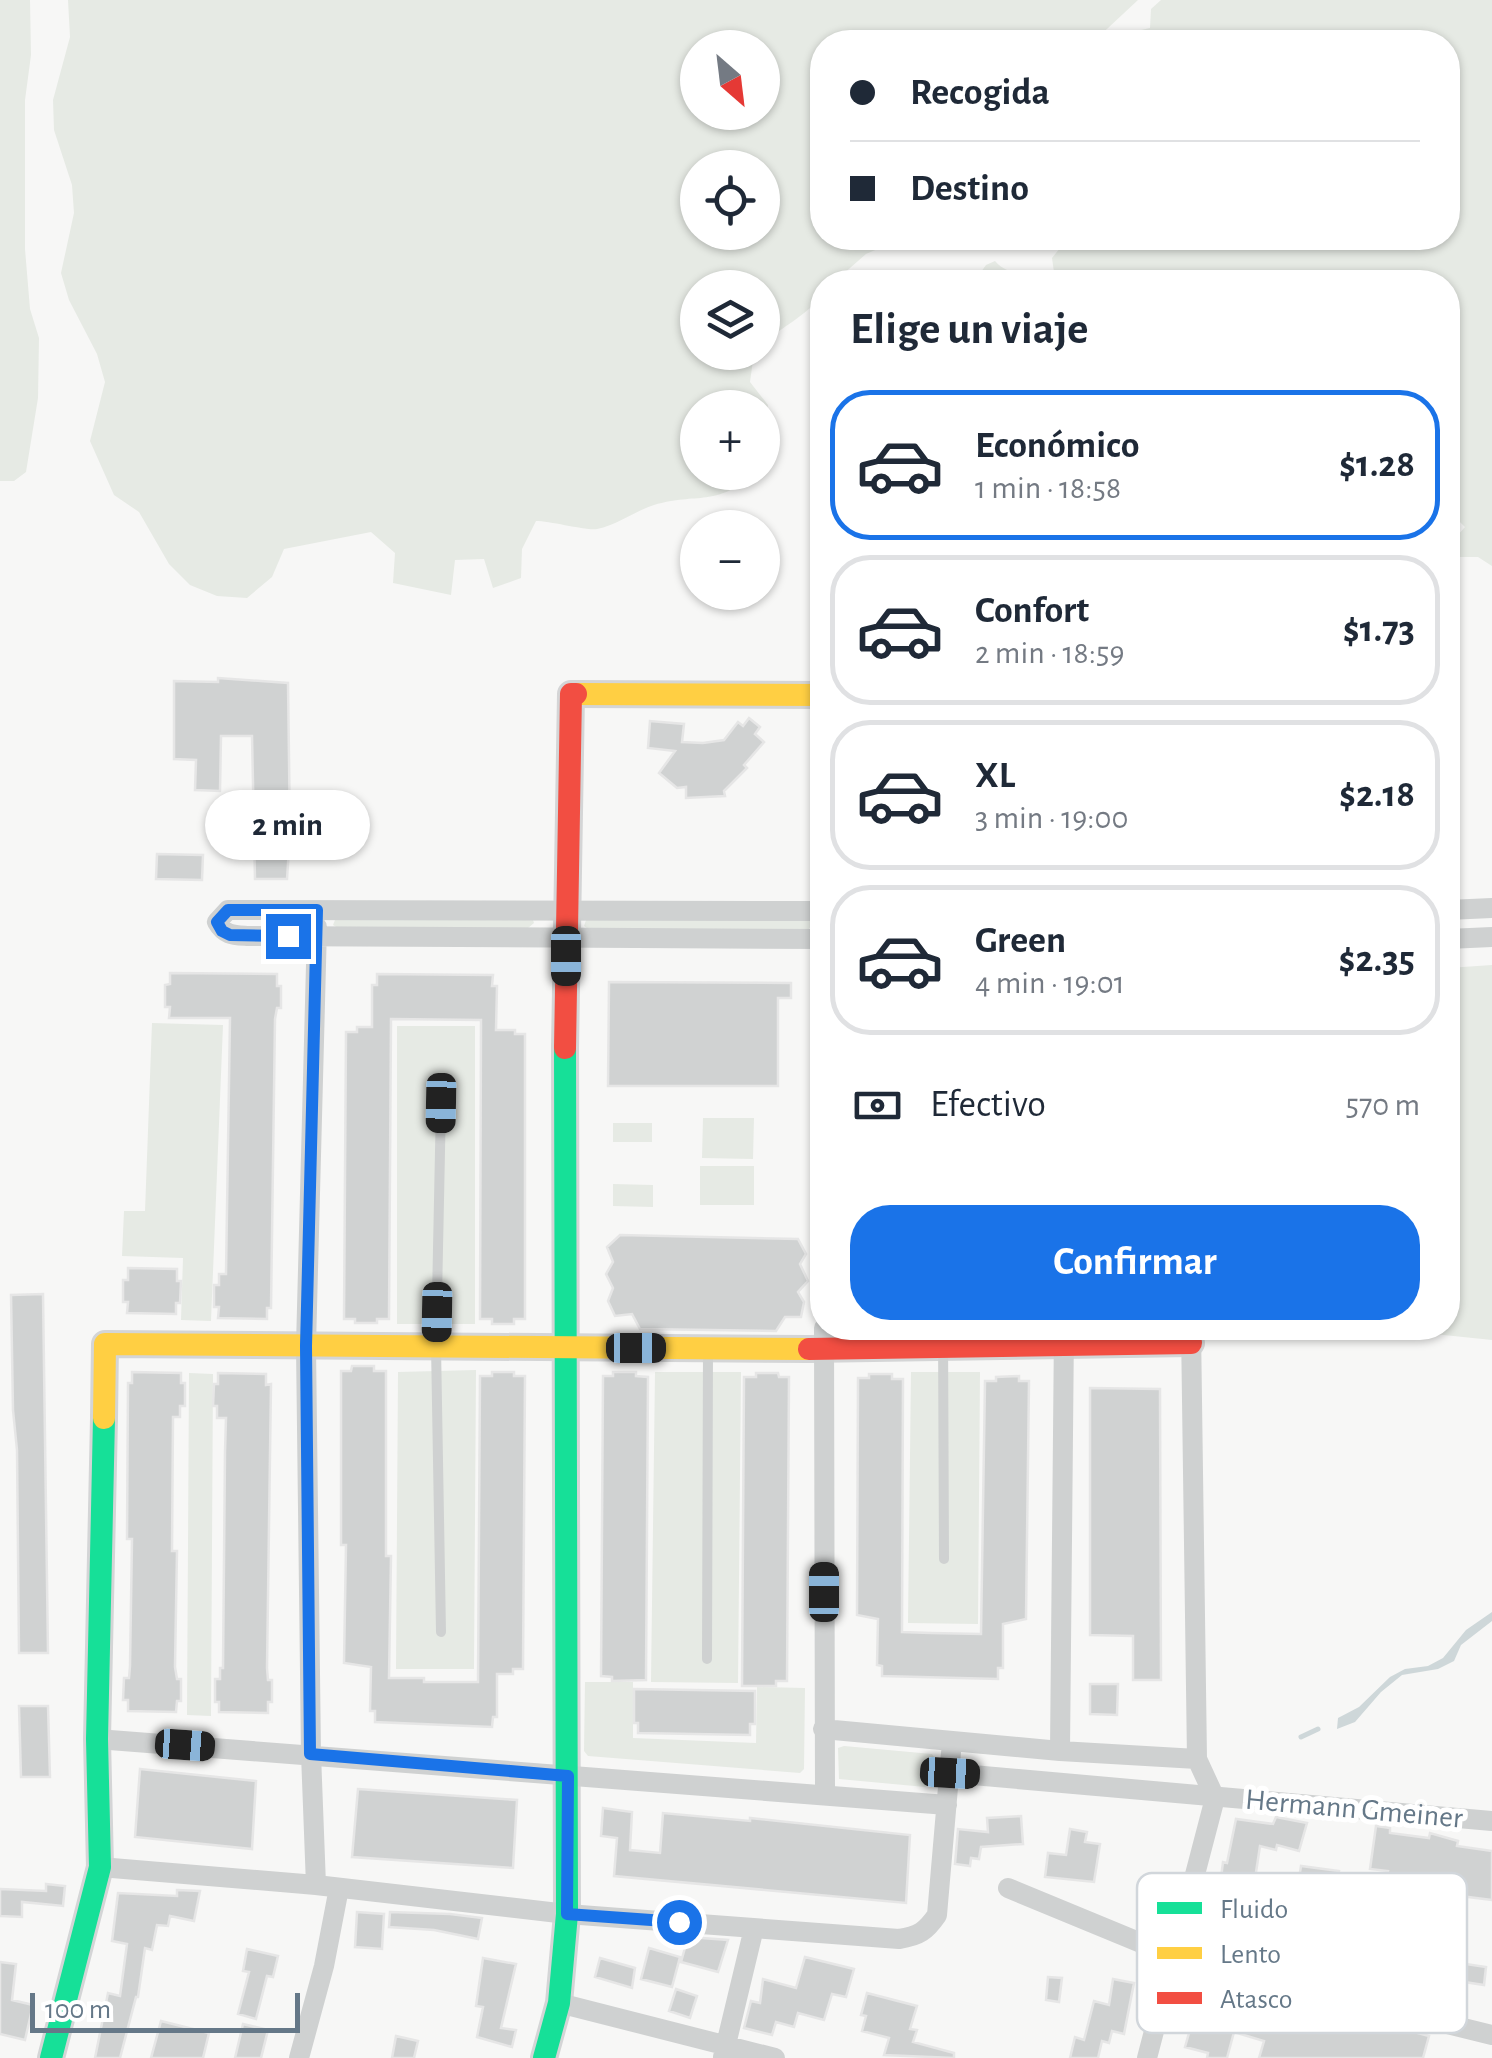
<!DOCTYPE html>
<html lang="es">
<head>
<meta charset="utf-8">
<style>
	:root { --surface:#fff; --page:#f6f6f7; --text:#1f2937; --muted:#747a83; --line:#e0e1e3; --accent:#1a73e8 }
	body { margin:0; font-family:"Alegreya Sans",sans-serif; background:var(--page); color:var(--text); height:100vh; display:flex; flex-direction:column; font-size:38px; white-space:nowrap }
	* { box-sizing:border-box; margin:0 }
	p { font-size:32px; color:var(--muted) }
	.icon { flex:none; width:55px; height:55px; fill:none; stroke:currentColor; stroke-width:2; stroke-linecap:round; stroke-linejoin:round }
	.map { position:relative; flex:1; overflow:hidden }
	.sheet { position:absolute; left:810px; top:270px; width:650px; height:1070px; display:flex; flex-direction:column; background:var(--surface); border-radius:40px; box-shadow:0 2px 8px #0004 }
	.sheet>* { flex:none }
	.banner { position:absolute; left:810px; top:30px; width:650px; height:220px; border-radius:40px; box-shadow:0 2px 8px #0004; display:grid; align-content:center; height:220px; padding:0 40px; background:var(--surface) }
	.needle { width:65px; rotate:152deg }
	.buttons { position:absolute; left:680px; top:30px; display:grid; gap:20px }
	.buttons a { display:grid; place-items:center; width:100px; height:100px; border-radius:50%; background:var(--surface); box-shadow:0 2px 8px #0004; font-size:50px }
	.scale { position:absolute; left:30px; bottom:25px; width:270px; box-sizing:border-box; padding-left:10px; border:5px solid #657888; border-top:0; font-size:28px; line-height:35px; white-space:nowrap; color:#657888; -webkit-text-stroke:8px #fff; paint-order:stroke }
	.end { position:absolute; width:45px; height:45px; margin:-22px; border:12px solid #1a73e8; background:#fff; box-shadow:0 0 0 5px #fff }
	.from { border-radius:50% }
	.bubble { position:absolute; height:70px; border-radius:35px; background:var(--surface); box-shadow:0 2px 8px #0004; font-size:32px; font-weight:700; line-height:70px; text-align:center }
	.car { position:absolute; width:30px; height:60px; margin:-30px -15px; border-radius:12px; box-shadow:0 0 8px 2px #0007; background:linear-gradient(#222 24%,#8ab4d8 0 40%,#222 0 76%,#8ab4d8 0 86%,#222 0) }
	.banner b { display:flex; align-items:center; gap:35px; height:95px; font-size:38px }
	.banner b+b { border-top:2px solid var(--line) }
	.banner i { width:25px; height:25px; background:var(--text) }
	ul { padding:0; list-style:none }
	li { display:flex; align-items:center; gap:30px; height:150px; margin:0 20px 15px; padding:0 20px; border:5px solid var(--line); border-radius:40px }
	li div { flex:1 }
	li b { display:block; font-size:38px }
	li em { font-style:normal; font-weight:700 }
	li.selected { border-color:var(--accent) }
	li>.icon { width:90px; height:90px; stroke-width:1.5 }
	h2 { padding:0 40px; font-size:45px; line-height:120px }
	.pay { display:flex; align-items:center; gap:25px; height:110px; padding:0 40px; font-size:38px }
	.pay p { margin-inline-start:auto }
	.button { display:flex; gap:20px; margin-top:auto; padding:20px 40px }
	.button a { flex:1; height:115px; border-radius:40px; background:var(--accent); color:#fff; font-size:40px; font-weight:700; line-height:115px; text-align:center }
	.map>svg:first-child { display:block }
	.green { fill:#e6eae4; fill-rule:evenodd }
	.water { fill:#ced7d9 }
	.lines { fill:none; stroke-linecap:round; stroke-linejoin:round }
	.stream { stroke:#ced7d9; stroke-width:5 }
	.building { fill:#d0d2d2; stroke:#e6e6e6; stroke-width:2.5 }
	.fast-casing { stroke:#d4d5d6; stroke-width:28 }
	.slow-casing { stroke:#d4d5d6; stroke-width:28 }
	.jam-casing { stroke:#d4d5d6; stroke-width:28 }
	.lane { stroke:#cfd1d1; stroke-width:10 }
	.street { stroke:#cfd1d1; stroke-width:20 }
	.fast { stroke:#16e098; stroke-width:22 }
	.slow { stroke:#ffcf43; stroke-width:22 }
	.jam { stroke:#f24e42; stroke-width:22 }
	.route { stroke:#1a73e8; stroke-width:12 }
	.labels { text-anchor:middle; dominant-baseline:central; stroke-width:10; stroke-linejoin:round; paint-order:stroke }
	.street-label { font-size:30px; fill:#657888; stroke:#fff }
	.key { fill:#fff; stroke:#d1d6db; stroke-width:2.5 }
	.key-label { font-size:28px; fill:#657888 }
</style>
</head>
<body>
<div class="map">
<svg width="1492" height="2058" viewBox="0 0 1492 2058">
	<rect width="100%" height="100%" fill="#f7f7f6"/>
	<!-- green -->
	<path class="green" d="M0,0H30L31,55L25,100V249L30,309L39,338L38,398L26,472L14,481H0Z
		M68,0H1138L1093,42H822V238H903L866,254L834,282H822V296C803,318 784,325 763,344L762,288H698V352L754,353L750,382L768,405L763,432L762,408H698V472L754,473C716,508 698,492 654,505C635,511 617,525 597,529C588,531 550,521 536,521L522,549L521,578L493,588L484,559L455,560L451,595L393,583L395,553L371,532L284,549L272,577L247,598L217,596L190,585L169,564L139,512L114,495L90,441L105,382L97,354L69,300L61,273L74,213L72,185L54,130L53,100L70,37ZM698,48H762V112H698ZM698,168H762V232H698Z
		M1161,0H1492V566L1478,557H1448V546L1465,527L1459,521L1448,522V282H1067L1054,272L1052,258L1068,238H1448V42H1127L1137,31L1150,28L1151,9Z
		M995,261C1008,276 1022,270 1032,282H974L986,265Z
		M335,920H533L534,923L528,928H338L333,925Z
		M586,920H809L813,924L808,930L588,929L584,926Z
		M1492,965V1340L1376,1328H1448V968Z
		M152,1023L223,1025L211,1321L181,1320L183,1258L122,1256L124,1211H145Z
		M397,1026H475V1324H397Z
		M703,1118H754L753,1159L702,1158Z
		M613,1123H652V1142H613Z
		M700,1166H754V1205H700Z
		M613,1184L653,1185V1207L613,1206Z
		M476,1370L474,1669H396L398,1372Z
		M655,1372H741L738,1683L651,1682Z
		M911,1372H980L978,1624L908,1623Z
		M189,1373L213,1374L211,1716L187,1715Z
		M585,1682H633V1738L756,1743L757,1687L805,1688L804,1769L800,1773L588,1756L584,1751Z
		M844,1746L932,1754L936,1760L934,1781L925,1787L839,1779L838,1748Z"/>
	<!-- water -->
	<path class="water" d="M1492,1612V1621L1461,1645L1454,1661L1438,1669L1402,1675L1381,1692L1355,1722L1337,1729L1338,1718L1359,1707L1390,1677L1405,1669L1428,1666L1443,1658L1466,1630Z"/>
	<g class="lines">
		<!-- stream -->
		<path class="stream" d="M1301,1737L1318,1729"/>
	</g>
	<!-- building -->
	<path class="building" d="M218,678L288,683L290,833L287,879H255L252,736H221L220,791L195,790L196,760L174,759V681L218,682Z
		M749,718L760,727L755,734L764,742L744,765L747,768L724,791L725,796L686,798V787L677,788L659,773L675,751L648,748L650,721L684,724L682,742L703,743L724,740L738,722L743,726Z
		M157,854L203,855L202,880L156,879Z
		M170,973L277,974V986H281V1008H277L275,1019L271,1308H267V1319L218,1318L219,1307H214V1285H219V1274H226L230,1018H169L170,1007H165V985L170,984Z
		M377,974L493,975L492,986H497L496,1030H515V1034H525V1319H514V1324H492V1319H480L481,1020L391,1019L389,1319H377V1323H355V1319H344L346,1032H357V1027H372V985H377Z
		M609,982L791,983V998H778V1086H608Z
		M620,1235L798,1239L806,1254L800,1264L808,1281L798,1292L804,1302L801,1317H785L776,1331L640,1329L632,1314L615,1316L608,1301L613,1288L606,1274L613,1262L607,1247Z
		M128,1268L177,1269V1281H181L180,1303H176V1314L127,1313L128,1302H123V1280H128Z
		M43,1294L48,1653H19L17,1450L13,1410L11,1295Z
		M352,1366H374V1371H386V1556H391L389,1678H424V1682H478L480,1376H492V1372H514V1376H525L523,1669H513V1674H497V1717H493L492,1727L375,1722V1711H370L371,1667L344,1663L346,1545H341V1371H351Z
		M132,1372L181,1373V1383H185V1406H180V1417H173L172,1551H177L175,1667L177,1679H181V1701H177L176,1712L128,1711V1700H123L124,1678H129L130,1666L132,1539H127L128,1383H132Z
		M613,1372H636V1376L648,1377L646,1680L612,1681V1677L601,1676L603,1376H613Z
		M218,1373L266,1374V1385L271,1384L267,1668L268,1680H272V1702H268V1713L219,1712V1702H215V1679H220V1668H223L225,1452L226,1418H217V1406H213L214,1384H218Z
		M756,1373H778L779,1377H789L787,1681H776V1686H742L744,1377H756Z
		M869,1374H892V1379H903L902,1632L931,1633L981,1634L985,1381H996V1377L1019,1376V1381H1029L1026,1619L1003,1624V1668H998V1679L882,1676V1666L877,1665L878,1619L857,1615L858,1378H869Z
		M1090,1388L1160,1389L1161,1680H1133V1636L1090,1635Z
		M1090,1684H1118L1117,1715L1090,1714Z
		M634,1689L755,1691V1724H750V1735L638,1733V1723H634Z
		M19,1706H48L50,1777H21Z
		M140,1769L256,1781L252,1849L135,1837Z
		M358,1789L517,1800L513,1868L352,1857Z
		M603,1808L632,1812L630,1850L660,1853L663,1813L750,1821V1818L910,1835L906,1903L614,1876L617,1838L601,1836Z
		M1021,1816L1023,1844L981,1847L979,1859L971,1858L970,1866L955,1864L958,1829L988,1832L987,1818Z
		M1276,1817L1307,1823L1299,1851L1277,1845L1276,1850L1260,1846L1255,1879L1298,1885L1301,1866L1339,1871L1335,1894L1383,1900L1388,1871L1370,1869L1376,1826L1390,1828V1833L1429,1838L1430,1833L1458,1841L1457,1846L1492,1851V1900L1452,1895L1443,1945L1462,1947L1459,1963L1486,1967L1484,1985L1432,1977V1982L1412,1980L1413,1972L1379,1967L1380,1959L1351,1955L1350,1964L1321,1961L1329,1904L1266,1895L1262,1920L1228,1916L1226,1928L1200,1924L1210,1876L1221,1878L1223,1862L1227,1863L1236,1819L1273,1824Z
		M1070,1829L1087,1832L1085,1842L1100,1844L1094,1882L1045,1877L1048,1853L1066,1855Z
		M46,1884L65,1886L63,1906L22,1902V1917L0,1916V1889L46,1891Z
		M177,1890L200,1891L194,1921L170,1916L168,1926L157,1925L152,1950L145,1948L138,1997H136L120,2058H95L108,1993L120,1996L127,1944L112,1941L118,1893L177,1896Z
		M357,1912L384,1914L382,1949L355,1947Z
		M390,1912L450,1914L482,1918L478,1939L434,1930L389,1927Z
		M688,1937L728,1940L718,1972L681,1962Z
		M649,1948L680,1957L672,1987L641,1979Z
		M247,1949L278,1956L273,1977L267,1976L256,2019L238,2014L249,1972L243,1971Z
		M805,1957L854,1969L846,1997L832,1994L824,2020L798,2013L794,2027L776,2022L772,2035L744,2028L751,2001L760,2003L763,1979L796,1988Z
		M483,1958L516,1964L501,2028L516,2030L512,2047L477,2037L483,2007L476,2006Z
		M600,1958L635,1968L632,1988L595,1977Z
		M0,1962L16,1964L12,2000L33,2005L25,2040L0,2034Z
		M1048,1977L1062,1978L1059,2002L1046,2000Z
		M1113,1979L1134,1983L1124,2034L1112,2031L1109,2043L1102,2041L1098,2058H1070L1075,2037L1084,2040L1094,2001L1109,2005Z
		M676,1989L697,1996L690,2018L669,2011Z
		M867,1993L917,2006L910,2029L917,2030L913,2042L954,2053V2058L884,2055L889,2038L862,2031L866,2016L861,2015Z
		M1247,1997L1306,2015L1309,2004L1429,2036L1423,2058H1259L1264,2041L1234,2032L1227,2058H1207L1208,2053L1185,2047L1191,2026L1178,2022L1184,2002L1219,2012L1221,2005L1243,2011Z
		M161,2021L209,2033L203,2058H151Z
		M243,2024L268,2030L261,2058H235Z
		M396,2036L418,2041L414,2058H392Z"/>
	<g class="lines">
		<defs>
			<path id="fast" d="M51,2058L100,1867L97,1739L104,1418
				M544,2058L559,2003L567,1914L565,1048"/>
			<path id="slow" d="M576,694L822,695
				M104,1418L105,1344L809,1349"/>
			<path id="jam" d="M565,1048L571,694H576
				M809,1349L1191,1343"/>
		</defs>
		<!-- fast casing -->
		<use href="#fast" class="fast-casing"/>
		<!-- slow casing -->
		<use href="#slow" class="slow-casing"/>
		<!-- jam casing -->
		<use href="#jam" class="jam-casing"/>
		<!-- lane -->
		<path class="lane" d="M441,1103L436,1346L441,1632
			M943,1328L944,1559
			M707,1659L708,1349"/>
		<!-- street -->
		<path class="street" d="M822,890V1061
			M1448,910L1492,908
			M822,911L228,910L217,922C225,936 234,935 249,936L822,939
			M1448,939L1492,937
			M824,1328L825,1794
			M1191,1328L1197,1759L1215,1798
			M823,1729L1060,1751L1197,1759
			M97,1739L947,1805
			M1060,1751L1064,1328
			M950,1773L1492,1821
			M100,1867L316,1885L567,1914L899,1939C919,1936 926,1931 937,1915L952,1741
			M316,1885L311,1754L306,1346L317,927
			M1008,1888L1175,1957L1492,2035
			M559,2003L775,2058
			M723,2057L754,1928
			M299,2058L324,1966L339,1888
			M1147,2058L1215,1798"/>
		<!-- fast -->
		<use href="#fast" class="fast"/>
		<!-- slow -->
		<use href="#slow" class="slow"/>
		<!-- jam -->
		<use href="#jam" class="jam"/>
	</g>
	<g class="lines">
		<!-- route -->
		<path class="route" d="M288,936L230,935L222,931L217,922L228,910H317L306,1346L310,1754L568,1776L567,1914L679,1922"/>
	</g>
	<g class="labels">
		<!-- street labels -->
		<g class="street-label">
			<text transform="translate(1354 1809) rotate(5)">Hermann Gmeiner</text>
		</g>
	</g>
	<!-- legend -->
	<rect x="1137" y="1873" width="330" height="160" rx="15" class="key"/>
	<rect x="1157" y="1902" width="45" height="12" fill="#16e098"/>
	<rect x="1157" y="1947" width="45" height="12" fill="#ffcf43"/>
	<rect x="1157" y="1992" width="45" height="12" fill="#f24e42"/>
	<g class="key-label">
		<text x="1220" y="1918">Fluido</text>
		<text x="1220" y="1963">Lento</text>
		<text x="1220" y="2008">Atasco</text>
	</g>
</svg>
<div class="buttons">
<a><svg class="needle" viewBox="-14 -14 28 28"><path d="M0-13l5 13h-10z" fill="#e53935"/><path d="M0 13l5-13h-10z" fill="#747a83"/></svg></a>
<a><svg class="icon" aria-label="locate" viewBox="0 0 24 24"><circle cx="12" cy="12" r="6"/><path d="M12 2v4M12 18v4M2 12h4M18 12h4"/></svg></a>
<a><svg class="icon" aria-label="layers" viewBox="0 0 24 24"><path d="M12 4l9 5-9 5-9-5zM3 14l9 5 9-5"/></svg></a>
<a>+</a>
<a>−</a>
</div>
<div class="scale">100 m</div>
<i class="end from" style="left:679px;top:1922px"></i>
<i class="end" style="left:288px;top:936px"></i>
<div class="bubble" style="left:205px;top:790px;width:165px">2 min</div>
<i class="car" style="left:566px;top:956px;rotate:180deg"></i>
<i class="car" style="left:441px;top:1103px;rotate:181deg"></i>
<i class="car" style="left:437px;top:1312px;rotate:181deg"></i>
<i class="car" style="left:636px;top:1348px;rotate:90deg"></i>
<i class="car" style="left:824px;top:1592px;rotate:0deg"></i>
<i class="car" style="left:185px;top:1745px;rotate:94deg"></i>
<i class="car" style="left:950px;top:1773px;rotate:93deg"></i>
<div class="banner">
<b><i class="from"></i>Recogida</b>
<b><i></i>Destino</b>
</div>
<section class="sheet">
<h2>Elige un viaje</h2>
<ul>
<li class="selected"><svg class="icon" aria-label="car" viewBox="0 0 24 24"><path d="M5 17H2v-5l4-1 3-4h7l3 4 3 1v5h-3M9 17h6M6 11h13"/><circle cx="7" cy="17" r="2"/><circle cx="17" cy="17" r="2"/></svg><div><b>Económico</b><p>1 min · 18:58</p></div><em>$1.28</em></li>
<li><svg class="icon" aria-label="car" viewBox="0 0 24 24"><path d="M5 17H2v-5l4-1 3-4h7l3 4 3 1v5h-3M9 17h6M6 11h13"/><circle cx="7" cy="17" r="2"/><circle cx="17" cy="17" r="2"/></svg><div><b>Confort</b><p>2 min · 18:59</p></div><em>$1.73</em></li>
<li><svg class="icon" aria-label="car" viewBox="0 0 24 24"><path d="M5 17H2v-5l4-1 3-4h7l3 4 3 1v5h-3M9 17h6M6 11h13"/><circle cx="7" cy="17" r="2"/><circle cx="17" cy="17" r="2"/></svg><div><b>XL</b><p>3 min · 19:00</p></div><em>$2.18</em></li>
<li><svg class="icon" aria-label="car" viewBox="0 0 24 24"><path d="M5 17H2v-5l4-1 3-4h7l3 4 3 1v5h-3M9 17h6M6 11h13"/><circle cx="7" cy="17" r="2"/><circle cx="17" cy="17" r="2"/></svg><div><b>Green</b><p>4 min · 19:01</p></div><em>$2.35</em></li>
</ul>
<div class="pay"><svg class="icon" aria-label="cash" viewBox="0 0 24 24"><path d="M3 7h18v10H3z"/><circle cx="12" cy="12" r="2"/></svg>Efectivo<p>570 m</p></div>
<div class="button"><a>Confirmar</a></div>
</section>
</div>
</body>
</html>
